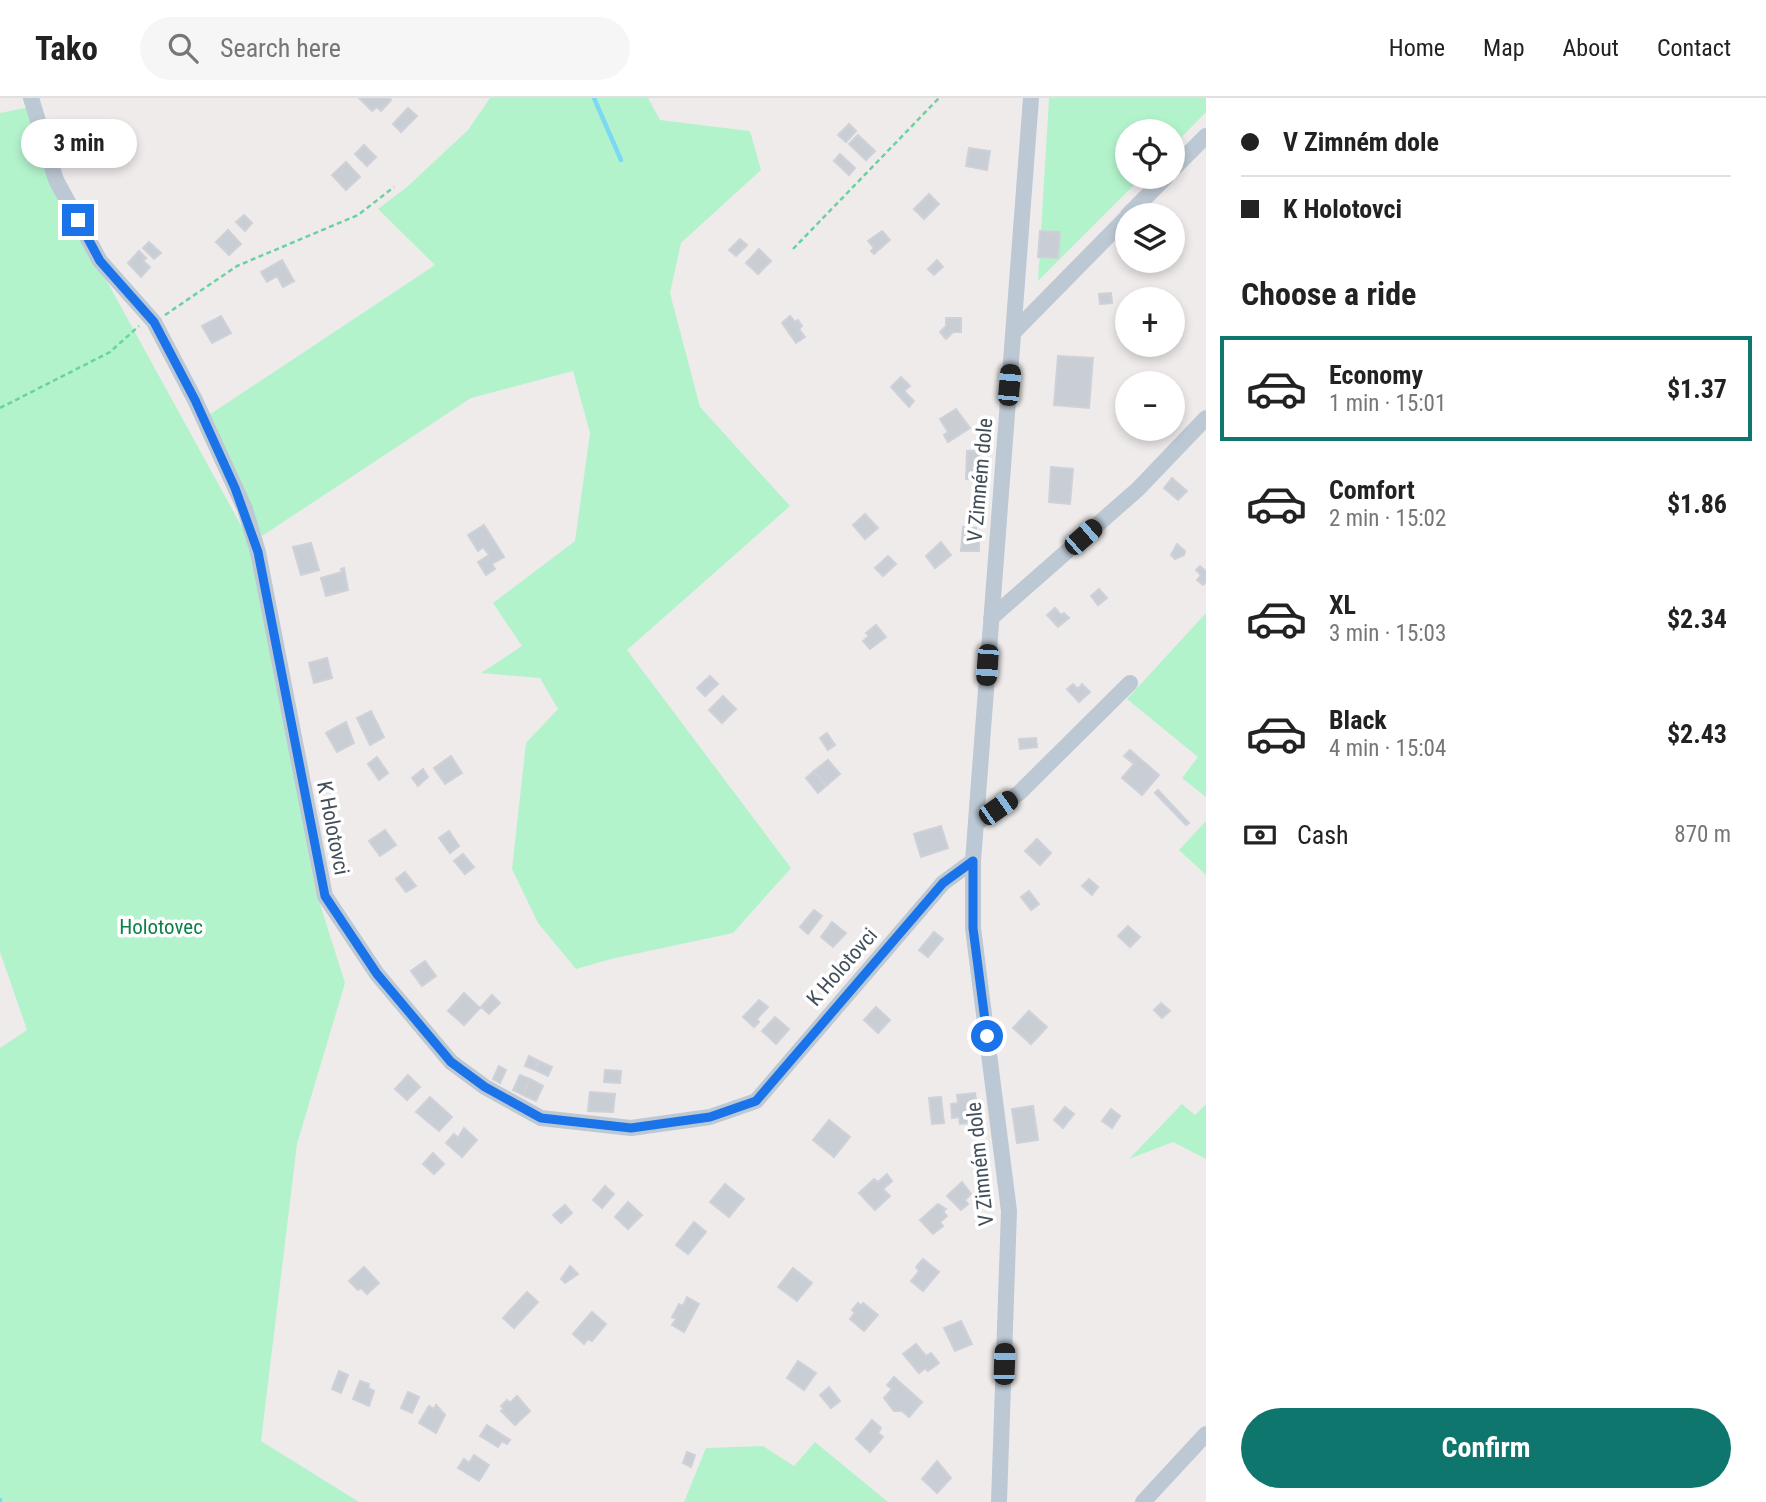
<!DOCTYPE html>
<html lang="en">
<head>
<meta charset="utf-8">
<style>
	:root { --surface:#fff; --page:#f6f6f6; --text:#222; --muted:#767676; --line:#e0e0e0; --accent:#0f766e }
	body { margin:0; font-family:"Roboto Condensed",sans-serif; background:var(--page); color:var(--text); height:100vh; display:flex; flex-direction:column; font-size:26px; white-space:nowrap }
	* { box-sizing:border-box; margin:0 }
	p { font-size:23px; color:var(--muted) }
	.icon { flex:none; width:38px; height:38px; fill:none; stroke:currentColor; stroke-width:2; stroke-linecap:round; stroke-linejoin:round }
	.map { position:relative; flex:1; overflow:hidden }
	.side { display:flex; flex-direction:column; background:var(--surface); width:560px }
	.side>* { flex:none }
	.banner { display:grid; align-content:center; height:154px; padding:0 35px; background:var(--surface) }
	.controls { position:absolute; left:1115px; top:21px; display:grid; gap:14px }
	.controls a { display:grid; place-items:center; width:70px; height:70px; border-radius:50%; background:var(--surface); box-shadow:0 4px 10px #0003; font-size:35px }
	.end { position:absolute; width:32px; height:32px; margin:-16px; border:9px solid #1a73e8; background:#fff; box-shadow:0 0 0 4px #fff }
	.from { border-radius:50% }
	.bubble { position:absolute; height:49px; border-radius:24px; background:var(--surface); box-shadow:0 4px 10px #0003; font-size:23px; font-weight:700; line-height:49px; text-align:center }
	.car { position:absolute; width:21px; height:42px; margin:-21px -10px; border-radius:9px; box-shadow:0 0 5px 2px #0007; background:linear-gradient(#222 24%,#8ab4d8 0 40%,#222 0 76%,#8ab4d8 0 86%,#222 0) }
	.banner b { display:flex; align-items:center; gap:24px; height:66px; font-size:26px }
	.banner b+b { border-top:2px solid var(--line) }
	.banner i { width:18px; height:18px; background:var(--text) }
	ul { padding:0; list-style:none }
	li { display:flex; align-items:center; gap:21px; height:105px; margin:0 14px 10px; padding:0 21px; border:4px solid transparent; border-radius:0px }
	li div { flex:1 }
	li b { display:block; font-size:26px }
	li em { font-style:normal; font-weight:700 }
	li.selected { border-color:var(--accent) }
	li>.icon { width:63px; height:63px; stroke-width:1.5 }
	h2 { padding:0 35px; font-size:32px; line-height:84px }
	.pay { display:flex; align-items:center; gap:18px; height:77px; padding:0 35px; font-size:26px }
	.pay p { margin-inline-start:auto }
	.primary-button { display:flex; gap:14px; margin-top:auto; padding:14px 35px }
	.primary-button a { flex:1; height:80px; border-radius:42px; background:var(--accent); color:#fff; font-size:28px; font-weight:700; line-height:80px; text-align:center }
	header { display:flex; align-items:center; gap:42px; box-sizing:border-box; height:98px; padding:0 35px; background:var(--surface); border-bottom:2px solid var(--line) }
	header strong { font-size:33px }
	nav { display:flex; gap:38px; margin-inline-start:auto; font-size:24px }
	.search { width:490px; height:63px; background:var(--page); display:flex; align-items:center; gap:18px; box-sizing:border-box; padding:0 24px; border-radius:38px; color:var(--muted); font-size:26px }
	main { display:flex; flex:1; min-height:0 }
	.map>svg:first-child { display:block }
	.green { fill:#b3f3cc }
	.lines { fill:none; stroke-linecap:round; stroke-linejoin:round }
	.stream { stroke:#7bd9f4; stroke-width:4.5 }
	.building { fill:#c9cdd4; stroke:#ced1d8; stroke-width:2 }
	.path { stroke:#68d3a0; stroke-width:2.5; stroke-dasharray:5 3.5; stroke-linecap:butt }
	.minor { stroke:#bcc8d3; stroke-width:16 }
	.route { stroke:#1a73e8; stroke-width:9 }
	.labels { text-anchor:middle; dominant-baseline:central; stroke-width:7; stroke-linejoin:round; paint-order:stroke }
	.street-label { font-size:21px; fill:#424e5a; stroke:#fff }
	.park-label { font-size:21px; fill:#0d8149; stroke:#fff }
</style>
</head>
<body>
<header>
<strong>Tako</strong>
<div class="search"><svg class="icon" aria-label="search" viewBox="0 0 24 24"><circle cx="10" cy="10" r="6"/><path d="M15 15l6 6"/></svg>Search here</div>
<nav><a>Home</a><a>Map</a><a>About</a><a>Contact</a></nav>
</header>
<main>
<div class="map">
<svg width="1206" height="1404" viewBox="0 0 1206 1404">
	<rect width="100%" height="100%" fill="#efebeb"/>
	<!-- green -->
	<path class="green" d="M490,0H648L660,22L750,33L761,72L681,145L670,195L700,309L790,408L627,552L791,770L733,835L611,861L576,871L538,825L512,771L526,645L558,611L540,580L481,575L522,548L493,505L575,443L590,335L573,273L471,300L262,438L206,319L435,167L378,111L408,88L468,32Z
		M1049,0H1206V14L1173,48L1172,33H1127V79H1142L1038,183Z
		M29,9L47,74L254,451L315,790L345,885L297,1046L261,1343L359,1404H0V950L27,932L0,854V15Z
		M1206,515V699L1182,680L1198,659L1127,601Z
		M1206,723V777L1179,752Z
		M1182,1006L1195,1017L1206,1006V1061L1173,1044L1129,1061Z
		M815,1344L888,1404H684L706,1350L763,1348L794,1368Z"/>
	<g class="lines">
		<!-- stream -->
		<path class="stream" d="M594,0L621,62
			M0,1402V1404"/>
	</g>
	<!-- building -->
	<path class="building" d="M359,0H389L391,2L381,13L377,9L372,13Z
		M408,10L417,18L401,34L393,26Z
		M849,26L856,33L846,44L838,37Z
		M858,37L875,53L866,62L849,46Z
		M364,47L376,59L367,68L355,56Z
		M969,50L990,53L987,72L966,68Z
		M840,56L855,70L849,77L834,63Z
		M346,64L360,79L346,92L332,77Z
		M929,96L939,106L924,121L914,111Z
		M244,117L252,125L245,133L236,124Z
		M228,132L241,146L229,157L216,144Z
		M882,133L890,142L874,156L871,153L874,150L868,143Z
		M1040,133L1060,134L1058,160L1038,159Z
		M740,141L747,147L736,158L729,152Z
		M149,144L161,155L154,161L143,150Z
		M759,151L771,163L758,176L746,165Z
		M139,153L146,160L143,163L150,169L141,179L128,165Z
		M282,162L294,183L283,189L277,178L267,184L261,174Z
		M937,162L943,169L934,177L928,171Z
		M1111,195L1112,205L1100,206L1099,196Z
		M221,218L231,235L212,245L202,228Z
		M790,218L795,224L798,222L802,228L799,231L805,239L796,245L782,225Z
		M946,220H961V234H953L946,241L940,234L946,228Z
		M1058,258L1093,260L1089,310L1054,307Z
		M901,279L910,288L904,293L914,303L909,309L891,289Z
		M956,311L970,330L948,344L944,337L948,334L940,321Z
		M967,353H982L981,382L966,381Z
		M1051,369L1073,371L1070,406L1049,404Z
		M1172,380L1187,393L1178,402L1164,390Z
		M865,416L878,430L865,441L853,427Z
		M484,427L504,459L492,466L495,471L486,477L478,464L489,457L483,449L478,453L468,437Z
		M963,429L976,430V435H979V453H961Z
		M941,444L951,457L935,470L926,458Z
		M311,445L319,472L301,477L293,449Z
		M1177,446L1185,453L1184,457L1175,461L1171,457Z
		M888,458L896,466L883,478L875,470Z
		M1200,468L1206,473V484L1203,487L1197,482L1201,477L1196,472Z
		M344,470L348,492L326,498L321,480L342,474L341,471Z
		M1099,491L1107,500L1098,507L1091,498Z
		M1055,510L1061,517L1064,515L1069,520L1058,529L1047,517Z
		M876,527L886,539L870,551L863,543L869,538L866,535Z
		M327,560L332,580L314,585L309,565Z
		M710,578L718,586L705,598L697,590Z
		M1073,586L1078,591L1082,586L1090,594L1079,604L1067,591Z
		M723,598L736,611L722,625L709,612Z
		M371,613L384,639L370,647L357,620Z
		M346,624L354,645L337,654L326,635Z
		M827,635L835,647L828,652L820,640Z
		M1036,640L1037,649L1020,651L1019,641Z
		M1130,652L1159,677L1142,697L1122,680L1134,666L1124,658Z
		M451,658L462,675L445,686L434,670Z
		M377,659L388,675L379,682L368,666Z
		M828,662L840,676L826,688L814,673Z
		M423,671L428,679L418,688L412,680Z
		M814,673L826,688L818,695L806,680Z
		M1158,692L1189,725L1186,727L1155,695Z
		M941,728L948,750L921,759L914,736Z
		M385,732L396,747L380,758L369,743Z
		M449,733L459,748L450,755L439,740Z
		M1037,741L1051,755L1040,767L1025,753Z
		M463,756L474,769L465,776L454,763Z
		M405,774L416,788L406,794L396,781Z
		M1089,781L1098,789L1092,797L1082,788Z
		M1029,793L1039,806L1031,812L1021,799Z
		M814,812L822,818L808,836L800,829Z
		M832,824L846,835L833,849L821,839Z
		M1128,828L1140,839L1130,849L1118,838Z
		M934,834L943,841L928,859L919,852Z
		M425,863L436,878L422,888L411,873Z
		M464,895L480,910L464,927L448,913Z
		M492,897L500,905L489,916L481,909Z
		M759,902L768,909L757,921L759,924L754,929L743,919Z
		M1161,905L1170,913L1162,920L1154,912Z
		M876,909L890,922L878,935L864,922Z
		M1029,913L1047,929L1031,946L1013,930Z
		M775,919L789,931L776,946L762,933Z
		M529,958L539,963L535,972L525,968Z
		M539,963L552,969L548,978L535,972Z
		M499,968L506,972L500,985L493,981Z
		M605,972L621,973L620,985L604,984Z
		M408,977L420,989L407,1002L395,991Z
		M520,977L530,981L523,997L513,992Z
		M530,981L543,988L536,1003L523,997Z
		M590,994L615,996L613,1014L588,1013Z
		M975,995L979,1024L960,1026L959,1019L952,1020L951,1006L958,1005L957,997Z
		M430,999L452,1019L439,1033L416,1014Z
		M941,999L944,1025L932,1026L929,1000Z
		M1033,1008L1038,1042L1017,1045L1012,1011Z
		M1065,1009L1074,1016L1063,1030L1054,1022Z
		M1111,1011L1120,1018L1112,1030L1102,1023Z
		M829,1022L850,1039L834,1059L813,1042Z
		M464,1030L477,1042L462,1059L446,1045L454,1036L458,1040Z
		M433,1055L444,1066L434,1076L423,1066Z
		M887,1076L892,1083L883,1091L890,1098L875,1112L859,1095L874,1081L878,1084Z
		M962,1084L971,1096L965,1102L968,1106L961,1112L947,1098Z
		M725,1086L744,1101L729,1119L710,1104Z
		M605,1088L614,1096L602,1110L593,1102Z
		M628,1104L642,1117L628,1131L615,1119Z
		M938,1106L946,1111L943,1113L947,1118L940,1124L943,1128L933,1136L920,1122Z
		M565,1107L572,1115L561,1125L553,1117Z
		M694,1124L706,1134L688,1156L676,1147Z
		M923,1161L939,1174L923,1193L911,1183L919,1173L916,1169Z
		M570,1168L578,1176L565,1185L561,1181Z
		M364,1169L379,1185L367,1196L361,1190L358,1192L349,1183Z
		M793,1170L812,1185L797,1203L778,1189Z
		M527,1194L538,1204L514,1230L503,1220Z
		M687,1199L699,1206L684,1234L672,1227L676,1221L672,1219L679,1206L683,1208Z
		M858,1205L861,1208L863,1205L878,1217L864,1233L850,1221L855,1215L852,1212Z
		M592,1214L606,1226L592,1243L588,1241L584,1246L573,1236Z
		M961,1223L972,1246L955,1253L944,1230Z
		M916,1246L926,1258L931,1255L939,1265L928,1273L925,1270L919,1275L903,1256Z
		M798,1263L816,1275L804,1292L787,1280Z
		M339,1273L348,1277L341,1295L332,1291Z
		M894,1279L922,1304L909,1319L902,1313H894L884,1300L892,1291L887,1287Z
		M360,1283L369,1286L368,1290L374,1293L369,1308L353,1301Z
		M829,1289L840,1303L831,1310L820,1297Z
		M408,1294L419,1299L412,1315L401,1310Z
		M517,1298L530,1313L515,1327L501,1313L504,1311L501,1308L507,1302L510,1305Z
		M436,1307L445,1317L436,1335L419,1325L429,1308L434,1311Z
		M872,1322L881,1330L878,1335L883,1339L870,1354L856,1341Z
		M487,1327L510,1342L507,1346L502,1343L498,1349L480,1338Z
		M687,1354L695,1357L691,1369L683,1365Z
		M474,1357L489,1367L479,1383L458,1370L464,1361L469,1365Z
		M937,1363L951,1380L937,1395L922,1381Z"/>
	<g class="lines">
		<!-- path -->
		<path class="path" d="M793,151L939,0
			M165,217L237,168L358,117L394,89
			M0,310L110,254L139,228"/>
		<!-- minor -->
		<path class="minor" d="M31,0L56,82L100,163L154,224L195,302L245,411L258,454L325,798L377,876L451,964L485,989L541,1020L631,1030L710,1019L756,1003L943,785L973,763
			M1172,72L1206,38
			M1128,117L1166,79
			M1014,234L1127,119
			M991,520L1138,391L1206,320
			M977,725L1019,695L1130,585
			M999,1404L1009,1113L973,830V763L1031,0
			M1143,1404L1206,1336"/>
	</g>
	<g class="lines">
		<!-- route -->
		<path class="route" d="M78,122L100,163L154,224L195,302L235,390L258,454L325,798L377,876L451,964L485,989L541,1020L631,1030L710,1019L756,1003L943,785L973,763V830L987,938"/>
	</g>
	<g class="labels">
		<!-- street labels -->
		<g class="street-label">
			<text transform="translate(980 382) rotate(-85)">V Zimném dole</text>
			<text transform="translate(333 730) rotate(79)">K Holotovci</text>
			<text transform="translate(842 869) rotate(-49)">K Holotovci</text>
			<text transform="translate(980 1066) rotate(-96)">V Zimném dole</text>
		</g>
		<!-- park labels -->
		<g class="park-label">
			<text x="161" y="829">Holotovec</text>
		</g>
	</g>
</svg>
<div class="controls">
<a><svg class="icon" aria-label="locate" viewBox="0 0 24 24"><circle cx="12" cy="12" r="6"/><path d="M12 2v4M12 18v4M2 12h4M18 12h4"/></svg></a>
<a><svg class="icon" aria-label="layers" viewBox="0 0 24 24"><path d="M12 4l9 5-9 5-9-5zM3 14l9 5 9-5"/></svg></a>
<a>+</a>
<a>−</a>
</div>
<i class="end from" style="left:987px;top:938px"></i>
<i class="end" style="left:78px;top:122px"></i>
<div class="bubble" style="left:21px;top:21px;width:116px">3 min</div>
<i class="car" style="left:1009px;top:287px;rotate:5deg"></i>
<i class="car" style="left:1083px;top:439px;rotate:49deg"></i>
<i class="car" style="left:987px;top:567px;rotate:184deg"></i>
<i class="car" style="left:998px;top:710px;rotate:55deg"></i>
<i class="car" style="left:1004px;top:1266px;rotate:2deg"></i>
</div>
<section class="side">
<div class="banner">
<b><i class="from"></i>V Zimném dole</b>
<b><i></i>K Holotovci</b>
</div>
<h2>Choose a ride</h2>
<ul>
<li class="selected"><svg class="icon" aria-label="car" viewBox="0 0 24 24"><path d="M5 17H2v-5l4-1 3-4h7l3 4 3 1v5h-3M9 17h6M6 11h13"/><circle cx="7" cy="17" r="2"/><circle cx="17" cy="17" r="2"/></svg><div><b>Economy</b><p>1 min · 15:01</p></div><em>$1.37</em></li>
<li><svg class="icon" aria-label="car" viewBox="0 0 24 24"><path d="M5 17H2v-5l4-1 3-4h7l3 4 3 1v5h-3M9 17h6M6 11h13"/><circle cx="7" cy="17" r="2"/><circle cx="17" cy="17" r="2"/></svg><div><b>Comfort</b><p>2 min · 15:02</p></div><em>$1.86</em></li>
<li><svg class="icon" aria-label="car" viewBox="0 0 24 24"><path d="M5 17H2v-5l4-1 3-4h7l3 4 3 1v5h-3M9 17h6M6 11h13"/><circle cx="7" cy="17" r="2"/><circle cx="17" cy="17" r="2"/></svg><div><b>XL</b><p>3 min · 15:03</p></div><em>$2.34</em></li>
<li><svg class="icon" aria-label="car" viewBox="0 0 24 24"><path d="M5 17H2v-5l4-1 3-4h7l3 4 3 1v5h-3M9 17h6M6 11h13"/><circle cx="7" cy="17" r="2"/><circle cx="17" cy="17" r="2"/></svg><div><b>Black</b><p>4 min · 15:04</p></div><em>$2.43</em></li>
</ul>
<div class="pay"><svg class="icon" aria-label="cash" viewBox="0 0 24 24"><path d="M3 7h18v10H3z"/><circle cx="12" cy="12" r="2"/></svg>Cash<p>870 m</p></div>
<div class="primary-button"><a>Confirm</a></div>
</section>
</main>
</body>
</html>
